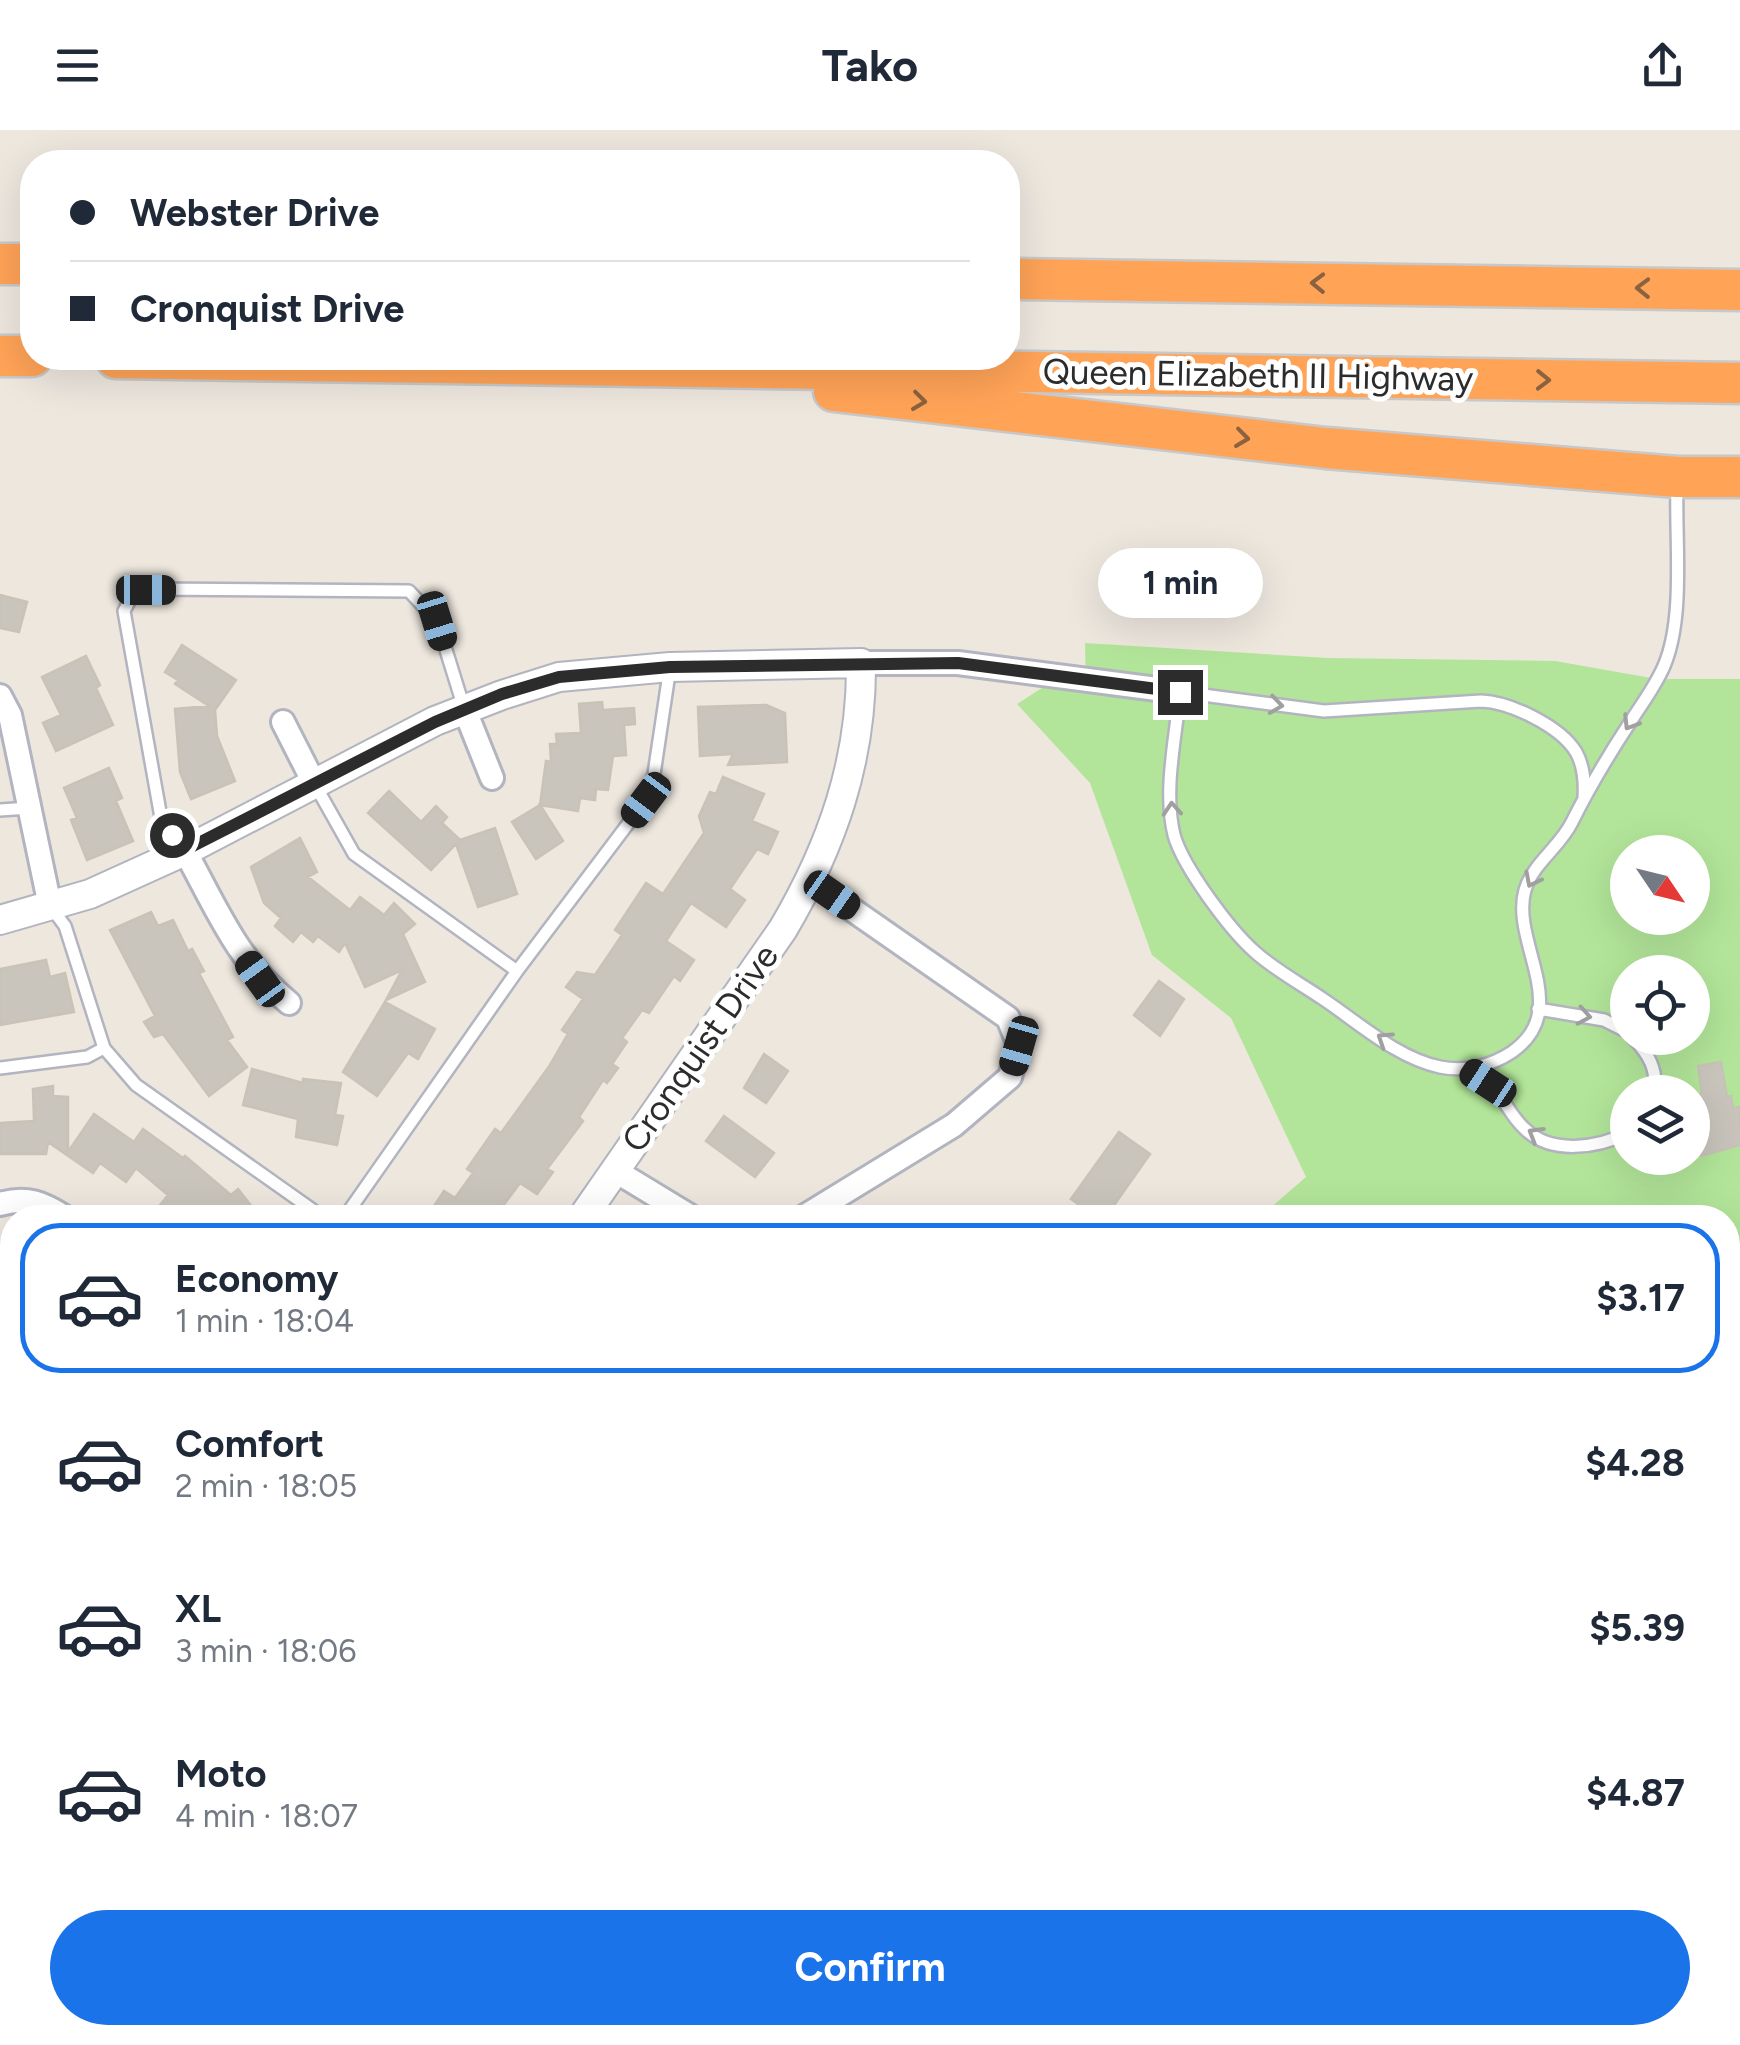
<!DOCTYPE html>
<html lang="en">
<head>
<meta charset="utf-8">
<style>
	:root { --surface:#fff; --page:#f2f2f3; --text:#1f2937; --muted:#747a83; --line:#e0e1e3; --accent:#1a73e8 }
	body { margin:0; font-family:Figtree,sans-serif; background:var(--page); color:var(--text); height:100vh; display:flex; flex-direction:column; font-size:38px; white-space:nowrap }
	* { box-sizing:border-box; margin:0 }
	p { font-size:32px; color:var(--muted) }
	.icon { flex:none; width:55px; height:55px; fill:none; stroke:currentColor; stroke-width:2; stroke-linecap:round; stroke-linejoin:round }
	.map { position:relative; flex:1; overflow:hidden }
	.drawer { position:absolute; left:0px; top:1075px; width:1740px; height:840px; display:flex; flex-direction:column; background:var(--surface); border-radius:40px 40px 0 0; box-shadow:0 10px 40px #0002 }
	.drawer>* { flex:none }
	.top-card { position:absolute; left:20px; top:20px; width:1000px; height:220px; border-radius:40px; box-shadow:0 10px 40px #0002; display:grid; align-content:center; height:220px; padding:0 50px; background:var(--surface) }
	.needle { width:65px; rotate:125deg }
	.tools { position:absolute; left:1610px; top:705px; display:grid; gap:20px }
	.tools a { display:grid; place-items:center; width:100px; height:100px; border-radius:50%; background:var(--surface); box-shadow:0 10px 40px #0002; font-size:50px }
	.end { position:absolute; width:45px; height:45px; margin:-22px; border:12px solid #2c2c2c; background:#fff; box-shadow:0 0 0 5px #fff }
	.from { border-radius:50% }
	.bubble { position:absolute; height:70px; border-radius:35px; background:var(--surface); box-shadow:0 10px 40px #0002; font-size:32px; font-weight:700; line-height:70px; text-align:center }
	.car { position:absolute; width:30px; height:60px; margin:-30px -15px; border-radius:12px; box-shadow:0 0 8px 2px #0007; background:linear-gradient(#222 24%,#8ab4d8 0 40%,#222 0 76%,#8ab4d8 0 86%,#222 0) }
	.top-card b { display:flex; align-items:center; gap:35px; height:95px; font-size:38px }
	.top-card b+b { border-top:2px solid var(--line) }
	.top-card i { width:25px; height:25px; background:var(--text) }
	ul { padding:18px 0 0; list-style:none }
	li { display:flex; align-items:center; gap:30px; height:150px; margin:0 20px 15px; padding:0 30px; border:5px solid transparent; border-radius:40px }
	li div { flex:1 }
	li b { display:block; font-size:38px }
	li em { font-style:normal; font-weight:700 }
	li.active { border-color:var(--accent) }
	li>.icon { width:90px; height:90px; stroke-width:1.5 }
	.action { display:flex; gap:20px; margin-top:auto; padding:20px 50px }
	.action a { flex:1; height:115px; border-radius:60px; background:var(--accent); color:#fff; font-size:40px; font-weight:700; line-height:115px; text-align:center }
	header { display:flex; justify-content:space-between; align-items:center; height:130px; padding:0 50px; background:var(--surface); font-size:45px; font-weight:700 }
	.map>svg:first-child { display:block }
	.green { fill:#b2e599; fill-rule:evenodd }
	.water { fill:#6fccf1 }
	.building { fill:#c9c5bc; stroke:#c9c3b7; stroke-width:2.5 }
	.lines { fill:none; stroke-linecap:round; stroke-linejoin:round }
	.service-casing { stroke:#b2b4bf; stroke-width:16 }
	.minor-casing { stroke:#b2b4bf; stroke-width:28 }
	.tertiary-casing { stroke:#b2b4bf; stroke-width:32 }
	.motorway-casing { stroke:#c8c8c8; stroke-width:45 }
	.service { stroke:#fff; stroke-width:11 }
	.minor { stroke:#fff; stroke-width:22 }
	.tertiary { stroke:#fff; stroke-width:28 }
	.motorway { stroke:#ffa357; stroke-width:40 }
	.oneway { stroke:#8b623f }
	.oneway2 { stroke:#a0a0a0 }
	.route { stroke:#2c2c2c; stroke-width:12 }
	.labels { text-anchor:middle; dominant-baseline:central; stroke-width:10; stroke-linejoin:round; paint-order:stroke }
	.street-label { font-size:35px; fill:#2c2c2c; stroke:#fff }
</style>
</head>
<body>
<header><svg class="icon" aria-label="menu" viewBox="0 0 24 24"><path d="M4 6h16M4 12h16M4 18h16"/></svg>Tako<svg class="icon" aria-label="share" viewBox="0 0 24 24"><path d="M12 15V3M7 8l5-5 5 5M5 13v7h14v-7"/></svg></header>
<div class="map">
<svg width="1740" height="1915" viewBox="0 0 1740 1915">
	<rect width="100%" height="100%" fill="#ede7de"/>
	<!-- green -->
	<path class="green" d="M1085,513L1328,528L1555,531L1657,549H1740V1313L1728,1312V1088L1260,1087L1306,1047L1231,888L1152,825L1090,653L1017,574L1045,556L1086,560ZM1628,722H1692V788H1628ZM1628,842H1692V908H1628ZM1628,962H1692V1028H1628Z
		M1740,1635V1915H1090L1099,1902H1728V1639Z
		M505,1903H703L695,1915H497Z"/>
	<!-- water -->
	<path class="water" d="M1728,1312L1740,1313V1538L1728,1534Z
		M703,1903V1902L991,1903L983,1915H695Z"/>
	<!-- building -->
	<path class="building" d="M0,465L27,472L19,502L0,498Z
		M182,515L236,550L215,580L217,606L235,651L191,669L180,642L175,579L209,576L175,554L178,550L165,542Z
		M86,526L100,555L96,558L113,595L56,621L43,593L61,585L42,547Z
		M602,572L603,580L634,578L635,594L624,595L626,625L613,626L608,660L596,659L595,670L580,668L578,681L540,675L563,711L536,729L512,692L540,675L546,631L551,632L550,614H557L556,604L581,603L579,574Z
		M766,575L785,583L787,632L728,635L733,624L700,626L698,577Z
		M109,638L122,668L116,671L133,711L87,730L71,690L77,688L64,658Z
		M723,647L764,664L752,691L778,702L768,724L757,719L730,759L745,770L726,797L691,773L666,811L694,830L680,851L674,846L649,883L642,880L622,908L627,912L612,934L618,938L607,953L603,950L579,987L583,991L547,1039L553,1042L537,1064L520,1053L494,1088H426L444,1061L455,1068L473,1043L467,1039L495,999L501,1003L550,935L568,904L562,900L583,869L566,857L577,842L595,845L622,805L615,800L646,753L663,764L704,703L699,686L710,662L716,664Z
		M389,661L421,692L436,676L447,687L442,693L460,710L495,698L517,764L478,777L456,714L431,740L368,683Z
		M300,708L317,742L308,747L350,780L360,767L384,785L394,773L415,794L403,804L425,852L386,870L402,840L365,857L345,813L339,822L318,806L313,812L301,802L293,812L275,796L281,788L264,773L251,737Z
		M151,782L158,796L173,790L188,821L192,819L204,841L199,843L233,907L227,910L247,937L209,966L163,904L154,907L144,892L155,886L110,800Z
		M46,830L50,847L65,843L74,882L0,895V839Z
		M1159,851L1184,869L1160,906L1134,885Z
		M385,872L435,899L418,929L408,923L377,966L343,942Z
		M764,924L788,941L766,973L744,958Z
		M1721,932L1727,967L1731,966L1733,978L1740,977V1015L1701,1026L1698,1011L1692,1012V965L1702,964L1698,936Z
		M252,939L303,953V949L341,953L335,985L343,986L337,1015L296,1007L298,989L243,975Z
		M53,956V966L68,967V1022L94,984L134,1012L143,999L183,1028L185,1026L231,1065L238,1059L253,1078L242,1088H174L160,1075L168,1065L136,1038L126,1052L100,1033L93,1043L48,1012L46,1024H0V993L34,991L33,959Z
		M724,986L774,1023L755,1047L706,1011Z
		M1119,1002L1150,1024L1105,1088H1097L1071,1069Z"/>
	<g class="lines">
		<defs>
			<path id="service" d="M314,653L354,724L517,841
				M1584,668C1585,652 1584,636 1576,622C1560,596 1510,572 1481,571L1324,581L1180,562C1176,607 1163,660 1174,705C1183,737 1230,800 1255,822C1275,840 1301,854 1323,869C1359,893 1397,928 1440,937C1465,942 1491,936 1512,922C1574,879 1510,812 1525,760C1533,733 1560,717 1572,692C1589,658 1608,626 1629,594C1641,575 1655,557 1664,536C1685,487 1675,410 1677,356
				M0,680L29,678
				M185,721L162,693L124,481L132,466L147,459L409,461L437,491L464,578
				M50,776L65,796L104,918L136,955L324,1088
				M1538,879L1604,890L1628,902
				M1633,908C1649,924 1657,939 1655,962
				M0,938L87,927L104,918
				M1465,939C1474,944 1484,949 1491,956C1505,969 1511,987 1525,999C1551,1025 1597,1018 1628,1003
				M344,1088L517,841L646,670L654,644L670,537
				M0,1241L12,1250
				M0,1589L12,1571"/>
			<path id="minor" d="M861,533H958L1180,562
				M0,566L10,585L50,776
				M464,578L492,648
				M283,592L314,653
				M185,721C217,779 236,829 289,873
				M614,1040L693,1088
				M0,1074C27,1066 43,1073 66,1088
				M802,1088L954,995L1010,947L1019,915L1008,888L811,751"/>
			<path id="tertiary" d="M0,790L90,764L185,721L435,591L502,565L559,547L670,537L861,533C862,630 832,716 783,799L582,1088
				M7,1915L16,1902"/>
			<path id="motorway" d="M0,134H32
				M1008,149L1740,160
				M0,226H32
				M116,228L1740,253
				M834,261L1326,318L1677,347H1740"/>
		</defs>
		<!-- service casing -->
		<use href="#service" class="service-casing"/>
		<!-- minor casing -->
		<use href="#minor" class="minor-casing"/>
		<!-- tertiary casing -->
		<use href="#tertiary" class="tertiary-casing"/>
		<!-- motorway casing -->
		<use href="#motorway" class="motorway-casing"/>
		<!-- service -->
		<use href="#service" class="service"/>
		<!-- minor -->
		<use href="#minor" class="minor"/>
		<!-- tertiary -->
		<use href="#tertiary" class="tertiary"/>
		<!-- motorway -->
		<use href="#motorway" class="motorway"/>
	</g>
	<!-- one-way arrows -->
	<defs><path id="oneway-chevron" d="M-2-3.5L2.5 0L-2 3.5" fill="none" stroke-width="1.6" stroke-linecap="round" stroke-linejoin="round" transform="scale(2.5)"/></defs>
	<g class="oneway">
		<use href="#oneway-chevron" transform="translate(1318 153) rotate(-179)"/>
		<use href="#oneway-chevron" transform="translate(1643 158) rotate(-179)"/>
		<use href="#oneway-chevron" transform="translate(1543 250) rotate(1)"/>
		<use href="#oneway-chevron" transform="translate(919 271) rotate(7)"/>
		<use href="#oneway-chevron" transform="translate(1242 308) rotate(7)"/>
	</g>
	<g class="oneway2">
		<use href="#oneway-chevron" transform="translate(1276 575) rotate(8)"/>
		<use href="#oneway-chevron" transform="translate(1630 593) rotate(122)"/>
		<use href="#oneway-chevron" transform="translate(1172 679) rotate(-94)"/>
		<use href="#oneway-chevron" transform="translate(1532 750) rotate(117)"/>
		<use href="#oneway-chevron" transform="translate(1584 886) rotate(10)"/>
		<use href="#oneway-chevron" transform="translate(1384 909) rotate(-147)"/>
		<use href="#oneway-chevron" transform="translate(1535 1004) rotate(-149)"/>
	</g>
	<g class="lines">
		<!-- route -->
		<path class="route" d="M172,705L185,720L435,592L502,564L559,547L670,537L958,533L1180,562"/>
	</g>
	<g class="labels">
		<!-- street labels -->
		<g class="street-label">
			<text transform="translate(1258 245) rotate(1)">Queen Elizabeth II Highway</text>
			<text transform="translate(700 918) rotate(-55)">Cronquist Drive</text>
		</g>
	</g>
</svg>
<div class="tools">
<a><svg class="needle" viewBox="-14 -14 28 28"><path d="M0-13l5 13h-10z" fill="#e53935"/><path d="M0 13l5-13h-10z" fill="#747a83"/></svg></a>
<a><svg class="icon" aria-label="locate" viewBox="0 0 24 24"><circle cx="12" cy="12" r="6"/><path d="M12 2v4M12 18v4M2 12h4M18 12h4"/></svg></a>
<a><svg class="icon" aria-label="layers" viewBox="0 0 24 24"><path d="M12 4l9 5-9 5-9-5zM3 14l9 5 9-5"/></svg></a>
</div>
<i class="end from" style="left:172px;top:705px"></i>
<i class="end" style="left:1180px;top:562px"></i>
<div class="bubble" style="left:1098px;top:418px;width:165px">1 min</div>
<i class="car" style="left:146px;top:460px;rotate:90deg"></i>
<i class="car" style="left:437px;top:491px;rotate:163deg"></i>
<i class="car" style="left:646px;top:670px;rotate:217deg"></i>
<i class="car" style="left:832px;top:765px;rotate:125deg"></i>
<i class="car" style="left:260px;top:849px;rotate:324deg"></i>
<i class="car" style="left:1019px;top:916px;rotate:196deg"></i>
<i class="car" style="left:1488px;top:953px;rotate:303deg"></i>
<div class="top-card">
<b><i class="from"></i>Webster Drive</b>
<b><i></i>Cronquist Drive</b>
</div>
<section class="drawer">
<ul>
<li class="active"><svg class="icon" aria-label="car" viewBox="0 0 24 24"><path d="M5 17H2v-5l4-1 3-4h7l3 4 3 1v5h-3M9 17h6M6 11h13"/><circle cx="7" cy="17" r="2"/><circle cx="17" cy="17" r="2"/></svg><div><b>Economy</b><p>1 min · 18:04</p></div><em>$3.17</em></li>
<li><svg class="icon" aria-label="car" viewBox="0 0 24 24"><path d="M5 17H2v-5l4-1 3-4h7l3 4 3 1v5h-3M9 17h6M6 11h13"/><circle cx="7" cy="17" r="2"/><circle cx="17" cy="17" r="2"/></svg><div><b>Comfort</b><p>2 min · 18:05</p></div><em>$4.28</em></li>
<li><svg class="icon" aria-label="car" viewBox="0 0 24 24"><path d="M5 17H2v-5l4-1 3-4h7l3 4 3 1v5h-3M9 17h6M6 11h13"/><circle cx="7" cy="17" r="2"/><circle cx="17" cy="17" r="2"/></svg><div><b>XL</b><p>3 min · 18:06</p></div><em>$5.39</em></li>
<li><svg class="icon" aria-label="car" viewBox="0 0 24 24"><path d="M5 17H2v-5l4-1 3-4h7l3 4 3 1v5h-3M9 17h6M6 11h13"/><circle cx="7" cy="17" r="2"/><circle cx="17" cy="17" r="2"/></svg><div><b>Moto</b><p>4 min · 18:07</p></div><em>$4.87</em></li>
</ul>
<div class="action"><a>Confirm</a></div>
</section>
</div>
</body>
</html>
